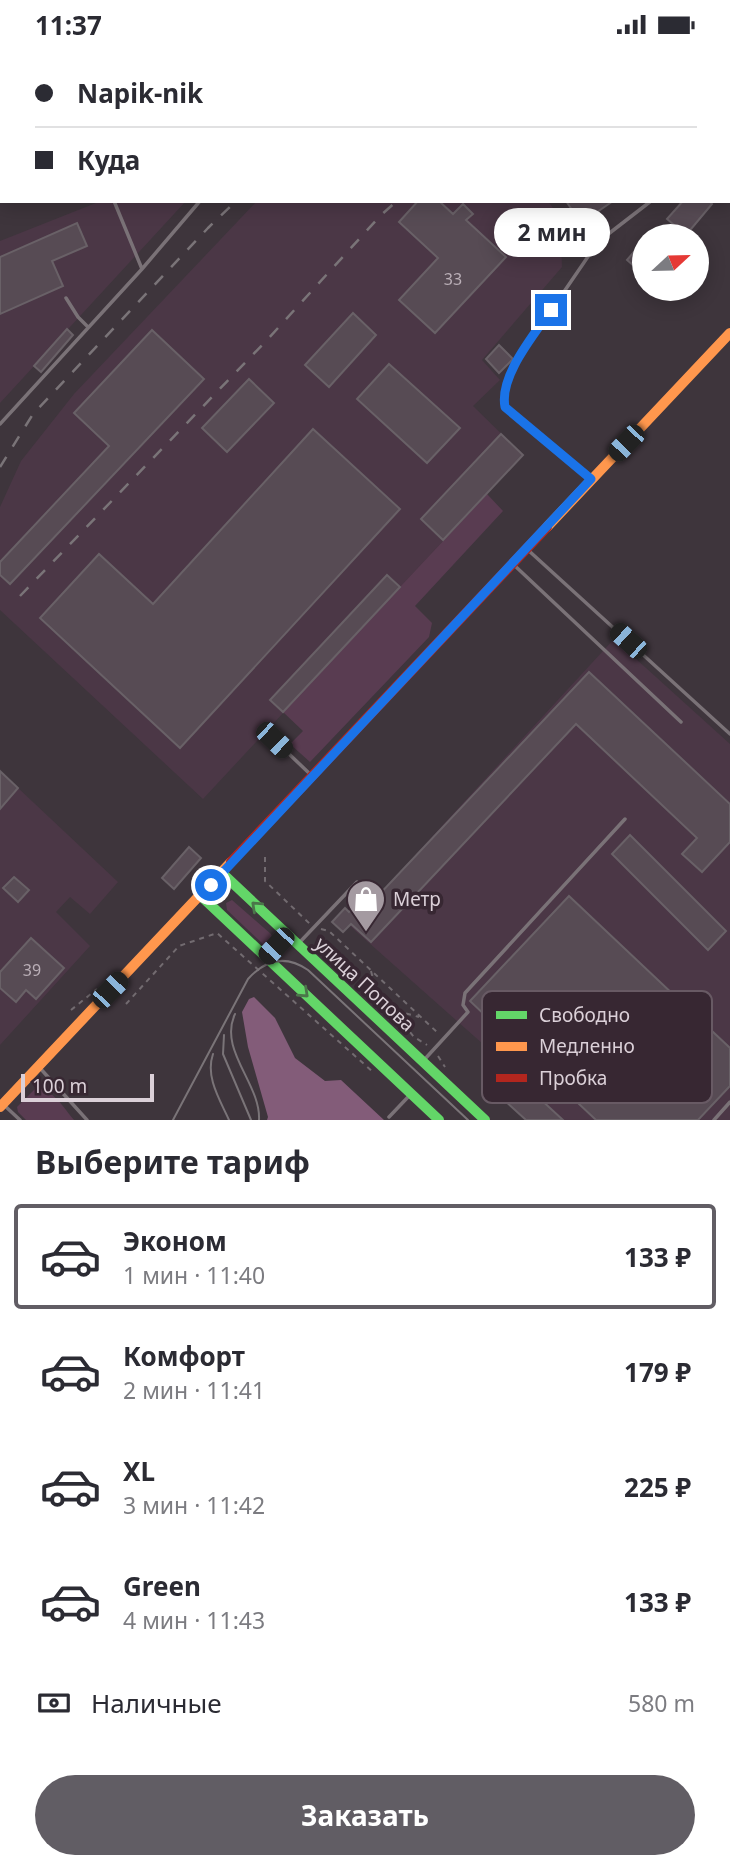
<!DOCTYPE html>
<html lang="ru">
<head>
<meta charset="utf-8">
<style>
	:root { --surface:#fff; --page:#f7f7f7; --text:#2b2b33; --muted:#7c7c81; --line:#e1e1e2; --accent:#615d64 }
	body { margin:0; font-family:"Noto Sans",sans-serif; background:var(--page); color:var(--text); height:100vh; display:flex; flex-direction:column; font-size:26px; white-space:nowrap }
	* { box-sizing:border-box; margin:0 }
	p { font-size:23px; color:var(--muted) }
	.icon { flex:none; width:38px; height:38px; fill:none; stroke:currentColor; stroke-width:2; stroke-linecap:round; stroke-linejoin:round }
	.map { position:relative; height:1071px; overflow:hidden }
	.drawer { display:flex; flex-direction:column; background:var(--surface); flex:1 }
	.drawer>* { flex:none }
	.hud { position:absolute; left:0px; top:0px; width:732px; height:154px; box-shadow:0 4px 18px #0003; display:grid; align-content:center; height:154px; padding:0 35px; background:var(--surface) }
	.needle { width:46px; rotate:68deg }
	.controls { position:absolute; left:632px; top:175px; display:grid; gap:14px }
	.controls a { display:grid; place-items:center; width:77px; height:77px; border-radius:50%; background:var(--surface); box-shadow:0 4px 18px #0003; font-size:35px }
	.scale { position:absolute; left:21px; bottom:18px; width:133px; box-sizing:border-box; padding-left:7px; border:4px solid #dbd0d8; border-top:0; font-size:19px; line-height:24px; white-space:nowrap; color:#dbd0d8; -webkit-text-stroke:5px #372732; paint-order:stroke }
	.end { position:absolute; width:32px; height:32px; margin:-16px; border:9px solid #1a73e8; background:#fff; box-shadow:0 0 0 4px #fff }
	.from { border-radius:50% }
	.bubble { position:absolute; height:49px; border-radius:24px; background:var(--surface); box-shadow:0 4px 18px #0003; font-size:23px; font-weight:700; line-height:49px; text-align:center }
	.car { position:absolute; width:21px; height:42px; margin:-21px -10px; border-radius:9px; box-shadow:0 0 5px 2px #0007; background:linear-gradient(#222 24%,#8ab4d8 0 40%,#222 0 76%,#8ab4d8 0 86%,#222 0) }
	.hud b { display:flex; align-items:center; gap:24px; height:66px; font-size:26px }
	.hud b+b { border-top:2px solid var(--line) }
	.hud i { width:18px; height:18px; background:var(--text) }
	ul { padding:0; list-style:none }
	li { display:flex; align-items:center; gap:21px; height:105px; margin:0 14px 10px; padding:0 21px; border:4px solid transparent; border-radius:7px }
	li div { flex:1 }
	li b { display:block; font-size:26px }
	li em { font-style:normal; font-weight:700 }
	li.current { border-color:var(--accent) }
	li>.icon { width:63px; height:63px; stroke-width:1.5 }
	h2 { padding:0 35px; font-size:32px; line-height:84px }
	.pay { display:flex; align-items:center; gap:18px; height:77px; padding:0 35px; font-size:26px }
	.pay p { margin-inline-start:auto }
	.button { display:flex; gap:14px; margin-top:auto; padding:14px 35px }
	.button a { flex:1; height:80px; border-radius:42px; background:var(--accent); color:#fff; font-size:28px; font-weight:700; line-height:80px; text-align:center }
	.status { display:flex; justify-content:space-between; align-items:center; height:49px; padding:0 35px; background:var(--surface); direction:ltr }
	.status svg { height:19px; fill:currentColor }
	.map>svg:first-child { display:block }
	.built { fill:#4b3746 }
	.green { fill:#593c51 }
	.forest { fill:#835c79 }
	.building { fill:#574b54; stroke:#696167; stroke-width:2 }
	.lines { fill:none; stroke-linecap:round; stroke-linejoin:round }
	.path { stroke:#726b70; stroke-width:2; stroke-dasharray:5 5; stroke-linecap:butt }
	.lane { stroke:#7a7277; stroke-width:3.5 }
	.street { stroke:#7a7277; stroke-width:8 }
	.fast { stroke:#63d668; stroke-width:10 }
	.slow { stroke:#ff974d; stroke-width:10 }
	.jam { stroke:#b3261e; stroke-width:10 }
	.tram { stroke:#7a7478; stroke-width:2 }
	.rail { stroke:#7a7478; stroke-width:2.5; stroke-dasharray:12 12; stroke-linecap:butt }
	.oneway { stroke:#4b764a }
	.route { stroke:#1a73e8; stroke-width:9 }
	.labels { text-anchor:middle; dominant-baseline:central; stroke-width:7; stroke-linejoin:round; paint-order:stroke }
	.number-label { font-size:16px; fill:#baafb7 }
	.poi-label { font-size:19px; fill:#dbd0d8; stroke:#372732; text-anchor:start }
	.street-label { font-size:19px; fill:#dbd0d8; stroke:#372732 }
	.key { fill:#372732; stroke:#685a64; stroke-width:2 }
	.key-label { font-size:19px; fill:#dbd0d8 }
</style>
</head>
<body>
<div class="status"><b>11:37</b><svg viewBox="0 0 49 12"><path d="M0 12V9h3v3zM5 12V6h3v6zM10 12V3h3v9zM15 12V0h3v12zM26 1h20v11H26zM47 4h2v5h-2z"/></svg></div>
<div class="map">
<svg width="730" height="1071" viewBox="0 0 730 1071">
	<rect width="100%" height="100%" fill="#3e353c"/>
	<!-- built -->
	<path class="built" d="M101,152H186L0,354V192Z
		M257,152H548L560,169L562,218L482,311L500,331L473,357L523,406L203,750L0,561V458L21,412L74,345Z
		M614,590L730,695V1071H528L494,1039L511,1020L350,877Z
		M0,722L118,833L90,865L70,848L56,863L90,897L0,996Z"/>
	<!-- green -->
	<path class="green" d="M487,445L503,462L415,557L432,574L429,588L310,713L290,695L303,682L283,663Z
		M232,851L271,885L273,891L270,895H263L227,861L226,854Z
		M36,1039C54,1041 63,1058 74,1071H26L18,1063L17,1058Z"/>
	<!-- forest -->
	<path class="forest" d="M254,948L275,969L295,1009L325,1032L341,1031L384,1071H267L268,1068L248,998L242,963L249,950Z"/>
	<!-- building -->
	<path class="building" d="M418,152H439L453,165L463,155L473,165L466,171L506,208L435,284L399,251L438,209L399,173Z
		M566,152H613L581,174Z
		M683,152H709L712,155L686,186L667,170Z
		M77,174L87,197L52,212L63,237L0,265V208Z
		M644,191V226L627,211Z
		M353,264L376,286L329,338L305,316Z
		M67,280L73,286L41,323L34,317Z
		M152,281L204,330L10,535L0,526V513L109,397L74,364Z
		M499,296L513,310L499,324L486,310Z
		M389,315L460,379L427,414L357,350Z
		M249,330L274,354L227,403L202,379Z
		M313,380L400,460L180,699L40,569L99,505L153,555Z
		M501,385L523,406L443,491L421,470Z
		M387,526L400,538L283,663L270,651Z
		M589,623L730,755V793L702,823L682,805L697,789L576,675L371,893L351,875L343,883L332,873L345,859L349,863L352,860L359,867Z
		M0,722L18,739L0,760Z
		M630,786L726,882L708,901L612,805Z
		M189,798L201,809L174,840L162,829Z
		M14,828L29,841L18,853L3,839Z
		M569,847L730,999V1037L698,1071H596L470,952Z
		M31,889L64,919L36,950L26,941L16,953L0,939V923Z
		M511,1023L563,1071H526L494,1042Z"/>
	<g class="lines">
		<!-- path -->
		<path class="path" d="M265,808V832L310,875
			M321,880L329,882L439,985
			M371,922C381,960 382,958 419,968
			M126,955L179,897L217,884L373,1023
			M391,960L414,988L427,996
			M71,961L97,940
			M438,1007L445,1018"/>
		<!-- lane -->
		<path class="lane" d="M452,2L457,0
			M114,152L142,220
			M66,249L78,268L88,278
			M0,375L142,220L200,152
			M590,429L505,358L503,346L520,307L598,193L651,152
			M528,501L730,685
			M514,516L681,673
			M266,683L310,725
			M299,894L357,833L368,842
			M424,1011L468,963L463,956L465,944L625,770
			M39,1018L87,1071
			M5,1057L20,1071
			M389,1068L409,1047
			M714,1071L730,1053"/>
		<!-- street -->
		<path class="street" d="M265,908L287,885"/>
		<!-- fast -->
		<path class="fast" d="M222,824L485,1071
			M201,847L439,1071"/>
		<!-- slow -->
		<path class="slow" d="M547,478L730,284
			M0,1058L231,813"/>
		<!-- jam -->
		<path class="jam" d="M231,813L547,478"/>
		<!-- tram -->
		<path class="tram" d="M235,965C218,1001 261,1035 259,1071
			M224,986L223,1005L251,1071
			M213,1005C205,1028 220,1051 229,1071
			M173,1071L248,930C266,910 286,906 308,921L468,1071"/>
		<!-- rail -->
		<path class="rail" d="M568,2L573,0
			M702,2L706,0
			M0,418L33,365L208,179L236,152
			M20,547L267,291L381,166L397,152"/>
	</g>
	<!-- one-way arrows -->
	<defs><path id="oneway-chevron" d="M-2-3.5L2.5 0L-2 3.5" fill="none" stroke-width="1.6" stroke-linecap="round" stroke-linejoin="round" transform="scale(1.75)"/></defs>
	<g class="oneway">
		<use href="#oneway-chevron" transform="translate(256 857) rotate(-137)"/>
		<use href="#oneway-chevron" transform="translate(304 944) rotate(43)"/>
	</g>
	<g class="lines">
		<!-- route -->
		<path class="route" d="M211,836L591,430L505,358C499,327 534,286 551,261"/>
	</g>
	<!-- icons -->
	<defs>
		<symbol id="shop-pin" viewBox="-11 -11 22 30"><path d="M0 17L-7.5 6A9.5 9.5 0 1 1 7.5 6Z" fill="#a49aa1" stroke="#372732"/><path d="M-5-2.5h2.3a2.7 3.5 0 0 1 5.4 0H5L5.5 6h-11ZM-1.5-2.5h3a1.5 2.3 0 0 0-3 0Z" fill="#fff"/></symbol>
	</defs>
	<g fill-rule="evenodd">
		<use href="#shop-pin" x="344" y="828" width="44" height="60"/>
	</g>
	<g class="labels">
		<!-- number labels -->
		<g class="number-label">
			<text x="453" y="230">33</text>
			<text x="32" y="921">39</text>
		</g>
		<!-- poi labels -->
		<g class="poi-label">
			<text x="393" y="850">Метр</text>
		</g>
		<!-- street labels -->
		<g class="street-label">
			<text transform="translate(365 935) rotate(43)">улица Попова</text>
		</g>
	</g>
	<!-- legend -->
	<rect x="482" y="942" width="230" height="112" rx="10" class="key"/>
	<rect x="496" y="962" width="31" height="8" fill="#63d668"/>
	<rect x="496" y="993" width="31" height="9" fill="#ff974d"/>
	<rect x="496" y="1025" width="31" height="8" fill="#b3261e"/>
	<g class="key-label">
		<text x="539" y="973">Свободно</text>
		<text x="539" y="1004">Медленно</text>
		<text x="539" y="1036">Пробка</text>
	</g>
</svg>
<div class="controls">
<a><svg class="needle" viewBox="-14 -14 28 28"><path d="M0-13l5 13h-10z" fill="#e53935"/><path d="M0 13l5-13h-10z" fill="#7c7c81"/></svg></a>
</div>
<div class="scale">100 m</div>
<i class="end from" style="left:211px;top:836px"></i>
<i class="end" style="left:551px;top:261px"></i>
<div class="bubble" style="left:494px;top:159px;width:116px">2 мин</div>
<i class="car" style="left:626px;top:394px;rotate:224deg"></i>
<i class="car" style="left:628px;top:592px;rotate:312deg"></i>
<i class="car" style="left:274px;top:691px;rotate:134deg"></i>
<i class="car" style="left:276px;top:897px;rotate:223deg"></i>
<i class="car" style="left:110px;top:941px;rotate:44deg"></i>
<div class="hud">
<b><i class="from"></i>Napik-nik</b>
<b><i></i>Куда</b>
</div>
</div>
<section class="drawer">
<h2>Выберите тариф</h2>
<ul>
<li class="current"><svg class="icon" aria-label="car" viewBox="0 0 24 24"><path d="M5 17H2v-5l4-1 3-4h7l3 4 3 1v5h-3M9 17h6M6 11h13"/><circle cx="7" cy="17" r="2"/><circle cx="17" cy="17" r="2"/></svg><div><b>Эконом</b><p>1 мин · 11:40</p></div><em>133 ₽</em></li>
<li><svg class="icon" aria-label="car" viewBox="0 0 24 24"><path d="M5 17H2v-5l4-1 3-4h7l3 4 3 1v5h-3M9 17h6M6 11h13"/><circle cx="7" cy="17" r="2"/><circle cx="17" cy="17" r="2"/></svg><div><b>Комфорт</b><p>2 мин · 11:41</p></div><em>179 ₽</em></li>
<li><svg class="icon" aria-label="car" viewBox="0 0 24 24"><path d="M5 17H2v-5l4-1 3-4h7l3 4 3 1v5h-3M9 17h6M6 11h13"/><circle cx="7" cy="17" r="2"/><circle cx="17" cy="17" r="2"/></svg><div><b>XL</b><p>3 мин · 11:42</p></div><em>225 ₽</em></li>
<li><svg class="icon" aria-label="car" viewBox="0 0 24 24"><path d="M5 17H2v-5l4-1 3-4h7l3 4 3 1v5h-3M9 17h6M6 11h13"/><circle cx="7" cy="17" r="2"/><circle cx="17" cy="17" r="2"/></svg><div><b>Green</b><p>4 мин · 11:43</p></div><em>133 ₽</em></li>
</ul>
<div class="pay"><svg class="icon" aria-label="cash" viewBox="0 0 24 24"><path d="M3 7h18v10H3z"/><circle cx="12" cy="12" r="2"/></svg>Наличные<p>580 m</p></div>
<div class="button"><a>Заказать</a></div>
</section>
</body>
</html>
